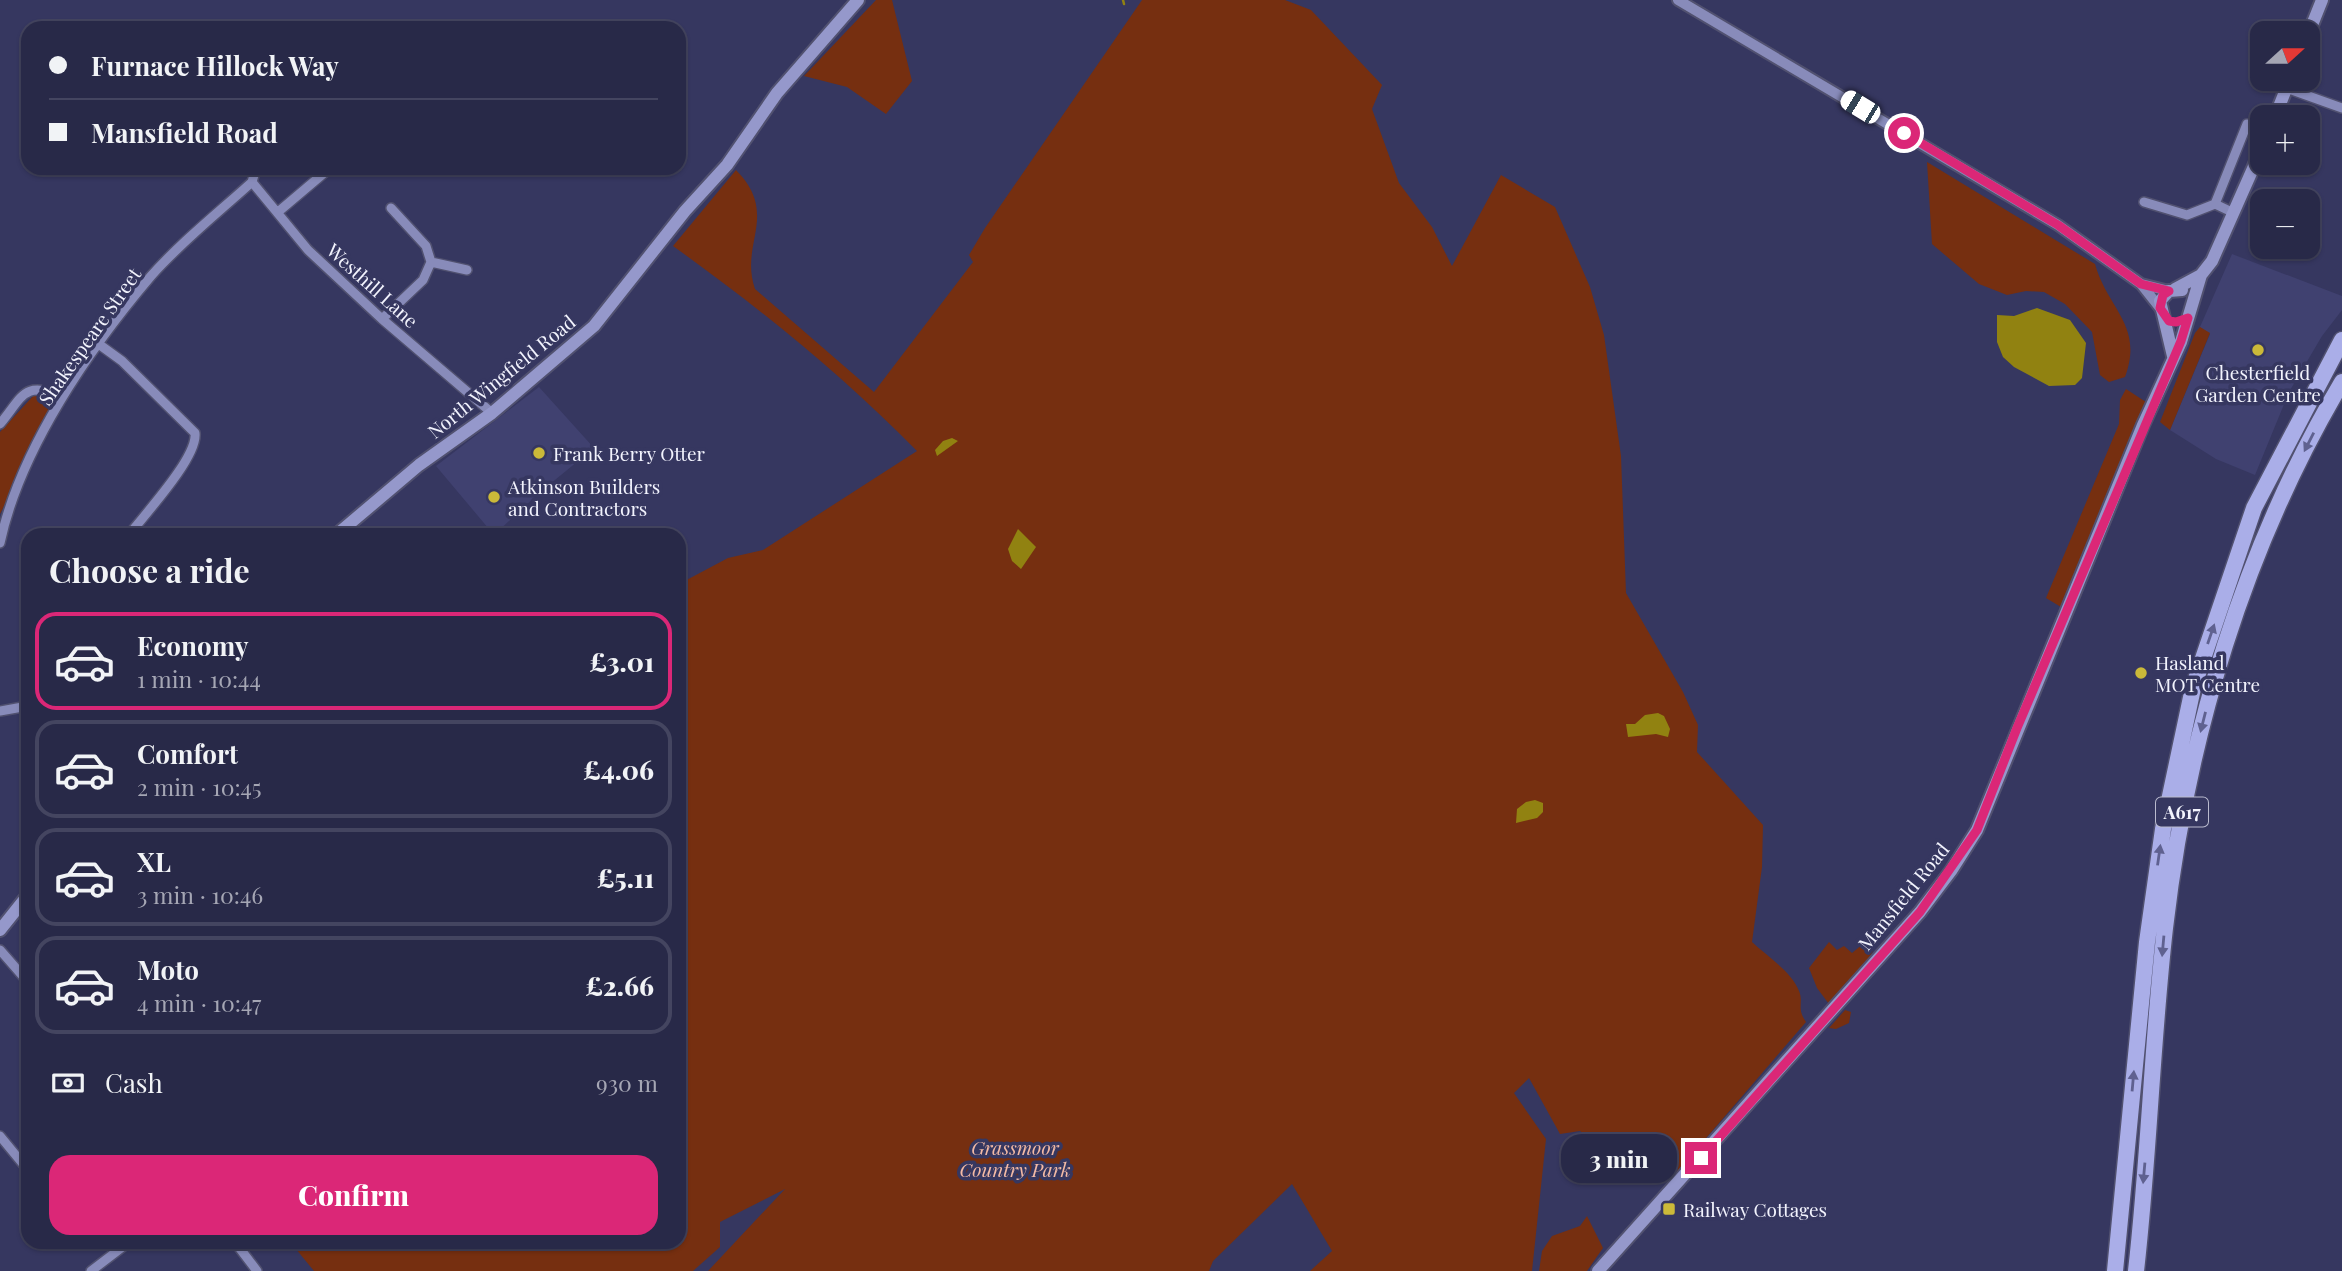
<!DOCTYPE html>
<html lang="en">
<head>
<meta charset="utf-8">
<style>
	:root { --surface:#282948; --page:#30314f; --text:#f1f3f6; --muted:#a5a6b4; --line:#444560; --accent:#db2777 }
	body { margin:0; font-family:"Playfair Display",serif; background:var(--page); color:var(--text); height:100vh; display:flex; flex-direction:column; font-size:26px; white-space:nowrap }
	* { box-sizing:border-box; margin:0 }
	p { font-size:23px; color:var(--muted) }
	.icon { flex:none; width:38px; height:38px; fill:none; stroke:currentColor; stroke-width:2; stroke-linecap:round; stroke-linejoin:round }
	.map { position:relative; flex:1; overflow:hidden }
	.sheet { position:absolute; left:21px; top:528px; width:665px; height:721px; display:flex; flex-direction:column; background:var(--surface); border-radius:21px; box-shadow:0 2px 5px #0004,0 0 0 2px var(--line) }
	.sheet>* { flex:none }
	.banner { position:absolute; left:21px; top:21px; width:665px; height:154px; border-radius:21px; box-shadow:0 2px 5px #0004,0 0 0 2px var(--line); display:grid; align-content:center; height:154px; padding:0 28px; background:var(--surface) }
	.needle { width:46px; rotate:69deg }
	.buttons { position:absolute; left:2250px; top:21px; display:grid; gap:14px }
	.buttons a { display:grid; place-items:center; width:70px; height:70px; border-radius:14px; background:var(--surface); box-shadow:0 2px 5px #0004,0 0 0 2px var(--line); font-size:35px }
	.end { position:absolute; width:32px; height:32px; margin:-16px; border:9px solid #db2777; background:#fff; box-shadow:0 0 0 4px #fff }
	.from { border-radius:50% }
	.bubble { position:absolute; height:49px; border-radius:21px; background:var(--surface); box-shadow:0 2px 5px #0004,0 0 0 2px var(--line); font-size:23px; font-weight:800; line-height:49px; text-align:center }
	.car { position:absolute; width:21px; height:42px; margin:-21px -10px; border-radius:9px; box-shadow:0 0 5px 2px #0007; background:linear-gradient(#fff 24%,#345 0 40%,#fff 0 76%,#345 0 86%,#fff 0) }
	.banner b { display:flex; align-items:center; gap:24px; height:66px; font-size:26px }
	.banner b+b { border-top:2px solid var(--line) }
	.banner i { width:18px; height:18px; background:var(--text) }
	ul { padding:0; list-style:none }
	li { display:flex; align-items:center; gap:21px; height:98px; margin:0 14px 10px; padding:0 14px; border:4px solid var(--line); border-radius:21px }
	li div { flex:1 }
	li b { display:block; font-size:26px }
	li em { font-style:normal; font-weight:800 }
	li.active { border-color:var(--accent) }
	li>.icon { width:63px; height:63px; stroke-width:1.5 }
	h2 { padding:0 28px; font-size:32px; line-height:84px }
	.pay { display:flex; align-items:center; gap:18px; height:77px; padding:0 28px; font-size:26px }
	.pay p { margin-inline-start:auto }
	.action { display:flex; gap:14px; margin-top:auto; padding:14px 28px }
	.action a { flex:1; height:80px; border-radius:21px; background:var(--accent); color:#fff; font-size:28px; font-weight:800; line-height:80px; text-align:center }
	.map>svg:first-child { display:block }
	.built { fill:#404170 }
	.green { fill:#762f10 }
	.water { fill:#918211 }
	.lines { fill:none; stroke-linecap:round; stroke-linejoin:round }
	.stream { stroke:#918211; stroke-width:2.5 }
	.minor-casing { stroke:#515170; stroke-width:12 }
	.tertiary-casing { stroke:#515170; stroke-width:14 }
	.secondary-casing { stroke:#515170; stroke-width:16 }
	.trunk-casing { stroke:#515170; stroke-width:19 }
	.minor { stroke:#888bba; stroke-width:9 }
	.tertiary { stroke:#888bba; stroke-width:10 }
	.secondary { stroke:#9598cb; stroke-width:12 }
	.trunk { stroke:#aaaee8; stroke-width:16 }
	.oneway { fill:#5f6190 }
	.route { stroke:#db2777; stroke-width:9 }
	.poi-dot { fill:#cbb939; stroke:#363760; stroke-width:2.5 }
	.labels { text-anchor:middle; dominant-baseline:central; stroke-width:7; stroke-linejoin:round; paint-order:stroke }
	.shield { fill:#363760; stroke:#babbce; stroke-width:2 }
	.shield-label { font-size:18px; font-weight:bold; fill:#f2f3fd }
	.street-label { font-size:19px; fill:#f2f3fd; stroke:#363760 }
	.poi-label { font-size:19px; fill:#f2f3fd; stroke:#363760; text-anchor:start }
	.park-label { font-size:19px; font-style:italic; fill:#f3baa5; stroke:#363760 }
</style>
</head>
<body>
<div class="map">
<svg width="2342" height="1271" viewBox="0 0 2342 1271">
	<rect width="100%" height="100%" fill="#363760"/>
	<!-- built -->
	<path class="built" d="M2232,254L2342,296V310L2322,336L2289,392L2255,475L2216,459L2170,430L2210,334L2200,327Z
		M539,387L594,448L539,493L494,535L436,466Z"/>
	<!-- green -->
	<path class="green" d="M876,0H892L912,81L886,114L847,87L804,76Z
		M1142,0H1285L1311,10L1382,85L1372,109L1399,183L1432,227L1452,266L1501,175L1555,207L1590,287L1604,335L1621,456L1626,593L1683,692L1698,725L1697,752L1763,825L1762,867L1752,942C1767,956 1792,972 1799,991C1804,1003 1796,1008 1806,1022L1676,1173L1643,1143L1640,1145L1649,1158L1646,1161L1638,1157L1633,1148L1613,1158L1580,1131L1560,1134L1529,1078L1514,1093L1546,1139L1532,1271H1310L1332,1251L1292,1184L1213,1261L1209,1271H708L785,1189L720,1222V1247L693,1271H314L291,1243L679,1242V584L728,558L763,550L917,451C842,375 761,309 673,246L736,170C780,215 739,243 755,289L874,392L973,262L969,255L985,228Z
		M1927,162L2095,264C2108,310 2144,325 2125,377L2109,382L2100,375L2092,332L2065,304L2044,292L2026,291L2007,295L1979,284L1932,244Z
		M2200,327L2210,333L2170,430L2160,422L2195,333Z
		M2126,389L2149,404L2061,607L2046,598L2119,424L2120,400Z
		M34,395H49L53,401L52,410L0,514V432Z
		M1829,942L1837,950L1844,946L1852,953L1864,943L1873,951L1863,968L1829,1004L1817,988L1809,968Z
		M1845,1010L1851,1012L1849,1023L1836,1029L1829,1028Z
		M1587,1216L1603,1248L1587,1271H1539L1542,1251L1552,1236L1580,1226Z"/>
	<!-- water -->
	<path class="water" d="M2037,308L2070,320L2086,343L2082,378L2075,385L2049,386L2014,367L2003,357L1997,342V315L2014,316Z
		M952,438L958,441L937,456L935,450L943,441Z
		M1018,529L1036,547L1021,569L1012,561L1008,549Z
		M1658,713L1664,716L1670,729L1668,737L1656,734L1628,737L1626,724H1635L1645,715Z
		M1535,800L1543,803V812L1537,818L1516,823L1517,809L1526,802Z"/>
	<g class="lines">
		<!-- stream -->
		<path class="stream" d="M1123,0L1124,4"/>
		<defs>
			<path id="minor" d="M2286,88L2342,108
				M252,182L308,250L382,319L492,413
				M252,182L256,168
				M2144,202L2187,215L2215,204L2234,213
				M2215,204L2247,124
				M278,212L330,168
				M431,262L467,270
				M382,319L423,280L431,262L426,246L391,208
				M100,345L122,361L195,433C198,457 145,514 128,536
				M0,424C24,395 23,381 63,396
				M0,543C20,449 89,349 151,276C181,242 219,212 252,182
				M0,711L28,706
				M0,950L28,982
				M0,1136L28,1170
				M235,1242L257,1271
				M91,1271L129,1242"/>
			<path id="tertiary" d="M1678,0L2058,225L2141,284L2160,308
				M2141,284L2169,291"/>
			<path id="secondary" d="M2308,35L2322,0
				M2275,117L2290,79
				M2175,289L2201,275L2212,261L2263,146
				M2173,356L2160,301L2169,291L2182,290
				M335,536L419,465L492,413L594,326L685,211L727,165L777,93L858,0
				M0,930L28,895
				M1598,1271L1920,912L1951,871L1977,830L2143,425L2181,342L2201,275"/>
			<path id="trunk" d="M2115,1271L2147,942L2163,829L2193,688L2254,508L2342,340
				M2136,1271C2149,1157 2152,1042 2165,928C2187,737 2244,547 2342,382"/>
		</defs>
		<!-- minor casing -->
		<use href="#minor" class="minor-casing"/>
		<!-- tertiary casing -->
		<use href="#tertiary" class="tertiary-casing"/>
		<!-- secondary casing -->
		<use href="#secondary" class="secondary-casing"/>
		<!-- trunk casing -->
		<use href="#trunk" class="trunk-casing"/>
		<!-- minor -->
		<use href="#minor" class="minor"/>
		<!-- tertiary -->
		<use href="#tertiary" class="tertiary"/>
		<!-- secondary -->
		<use href="#secondary" class="secondary"/>
		<!-- trunk -->
		<use href="#trunk" class="trunk"/>
	</g>
	<!-- one-way arrows -->
	<defs><path id="oneway-solid" d="M-6-.8H1V-3.2L6.5 0L1 3.2V.8H-6Z" transform="scale(1.75)"/></defs>
	<g class="oneway">
		<use href="#oneway-solid" transform="translate(2309 442) rotate(117)"/>
		<use href="#oneway-solid" transform="translate(2211 634) rotate(-71)"/>
		<use href="#oneway-solid" transform="translate(2203 722) rotate(104)"/>
		<use href="#oneway-solid" transform="translate(2159 855) rotate(-82)"/>
		<use href="#oneway-solid" transform="translate(2163 946) rotate(95)"/>
		<use href="#oneway-solid" transform="translate(2133 1081) rotate(-85)"/>
		<use href="#oneway-solid" transform="translate(2144 1173) rotate(95)"/>
	</g>
	<g class="lines">
		<!-- route -->
		<path class="route" d="M1701,1158L1920,912L1977,830L2017,728L2181,341L2188,318L2176,322L2169,321L2160,308L2163,295L2169,291L2141,284L2058,225L1904,133"/>
	</g>
	<!-- markers -->
	<g class="poi-dot">
		<circle cx="2258" cy="350" r="7"/>
		<circle cx="539" cy="453" r="7"/>
		<circle cx="494" cy="497" r="7"/>
		<circle cx="2141" cy="673" r="7"/>
		<rect x="1662" y="1202" width="14" height="14" rx="3.5"/>
	</g>
	<g class="labels">
		<!-- shield labels -->
		<rect class="shield" x="2156" y="797.5" width="52" height="29" rx="5"/>
		<g class="shield-label">
			<text x="2182" y="812">A617</text>
		</g>
		<!-- street labels -->
		<g class="street-label">
			<text transform="translate(373 285) rotate(42)">Westhill Lane</text>
			<text transform="translate(89 336) rotate(-55)">Shakespeare Street</text>
			<text transform="translate(501 376) rotate(-39)">North Wingfield Road</text>
			<text transform="translate(1903 896) rotate(-51)">Mansfield Road</text>
		</g>
		<!-- poi labels -->
		<g class="poi-label">
			<text x="2258" y="372" text-anchor="middle">Chesterfield<tspan x="2258" dy="22">Garden Centre</tspan></text>
			<text x="553" y="453">Frank Berry Otter</text>
			<text x="508" y="486">Atkinson Builders<tspan x="508" dy="22">and Contractors</tspan></text>
			<text x="2155" y="662">Hasland<tspan x="2155" dy="22">MOT Centre</tspan></text>
			<text x="1683" y="1209">Railway Cottages</text>
		</g>
		<!-- park labels -->
		<g class="park-label">
			<text x="1015" y="1147">Grassmoor<tspan x="1015" dy="22">Country Park</tspan></text>
		</g>
	</g>
</svg>
<div class="buttons">
<a><svg class="needle" viewBox="-14 -14 28 28"><path d="M0-13l5 13h-10z" fill="#e53935"/><path d="M0 13l5-13h-10z" fill="#a5a6b4"/></svg></a>
<a>+</a>
<a>−</a>
</div>
<i class="end from" style="left:1904px;top:133px"></i>
<i class="end" style="left:1701px;top:1158px"></i>
<div class="bubble" style="left:1561px;top:1134px;width:116px">3 min</div>
<i class="car" style="left:1860px;top:107px;rotate:301deg"></i>
<div class="banner">
<b><i class="from"></i>Furnace Hillock Way</b>
<b><i></i>Mansfield Road</b>
</div>
<section class="sheet">
<h2>Choose a ride</h2>
<ul>
<li class="active"><svg class="icon" aria-label="car" viewBox="0 0 24 24"><path d="M5 17H2v-5l4-1 3-4h7l3 4 3 1v5h-3M9 17h6M6 11h13"/><circle cx="7" cy="17" r="2"/><circle cx="17" cy="17" r="2"/></svg><div><b>Economy</b><p>1 min · 10:44</p></div><em>£3.01</em></li>
<li><svg class="icon" aria-label="car" viewBox="0 0 24 24"><path d="M5 17H2v-5l4-1 3-4h7l3 4 3 1v5h-3M9 17h6M6 11h13"/><circle cx="7" cy="17" r="2"/><circle cx="17" cy="17" r="2"/></svg><div><b>Comfort</b><p>2 min · 10:45</p></div><em>£4.06</em></li>
<li><svg class="icon" aria-label="car" viewBox="0 0 24 24"><path d="M5 17H2v-5l4-1 3-4h7l3 4 3 1v5h-3M9 17h6M6 11h13"/><circle cx="7" cy="17" r="2"/><circle cx="17" cy="17" r="2"/></svg><div><b>XL</b><p>3 min · 10:46</p></div><em>£5.11</em></li>
<li><svg class="icon" aria-label="car" viewBox="0 0 24 24"><path d="M5 17H2v-5l4-1 3-4h7l3 4 3 1v5h-3M9 17h6M6 11h13"/><circle cx="7" cy="17" r="2"/><circle cx="17" cy="17" r="2"/></svg><div><b>Moto</b><p>4 min · 10:47</p></div><em>£2.66</em></li>
</ul>
<div class="pay"><svg class="icon" aria-label="cash" viewBox="0 0 24 24"><path d="M3 7h18v10H3z"/><circle cx="12" cy="12" r="2"/></svg>Cash<p>930 m</p></div>
<div class="action"><a>Confirm</a></div>
</section>
</div>
</body>
</html>
